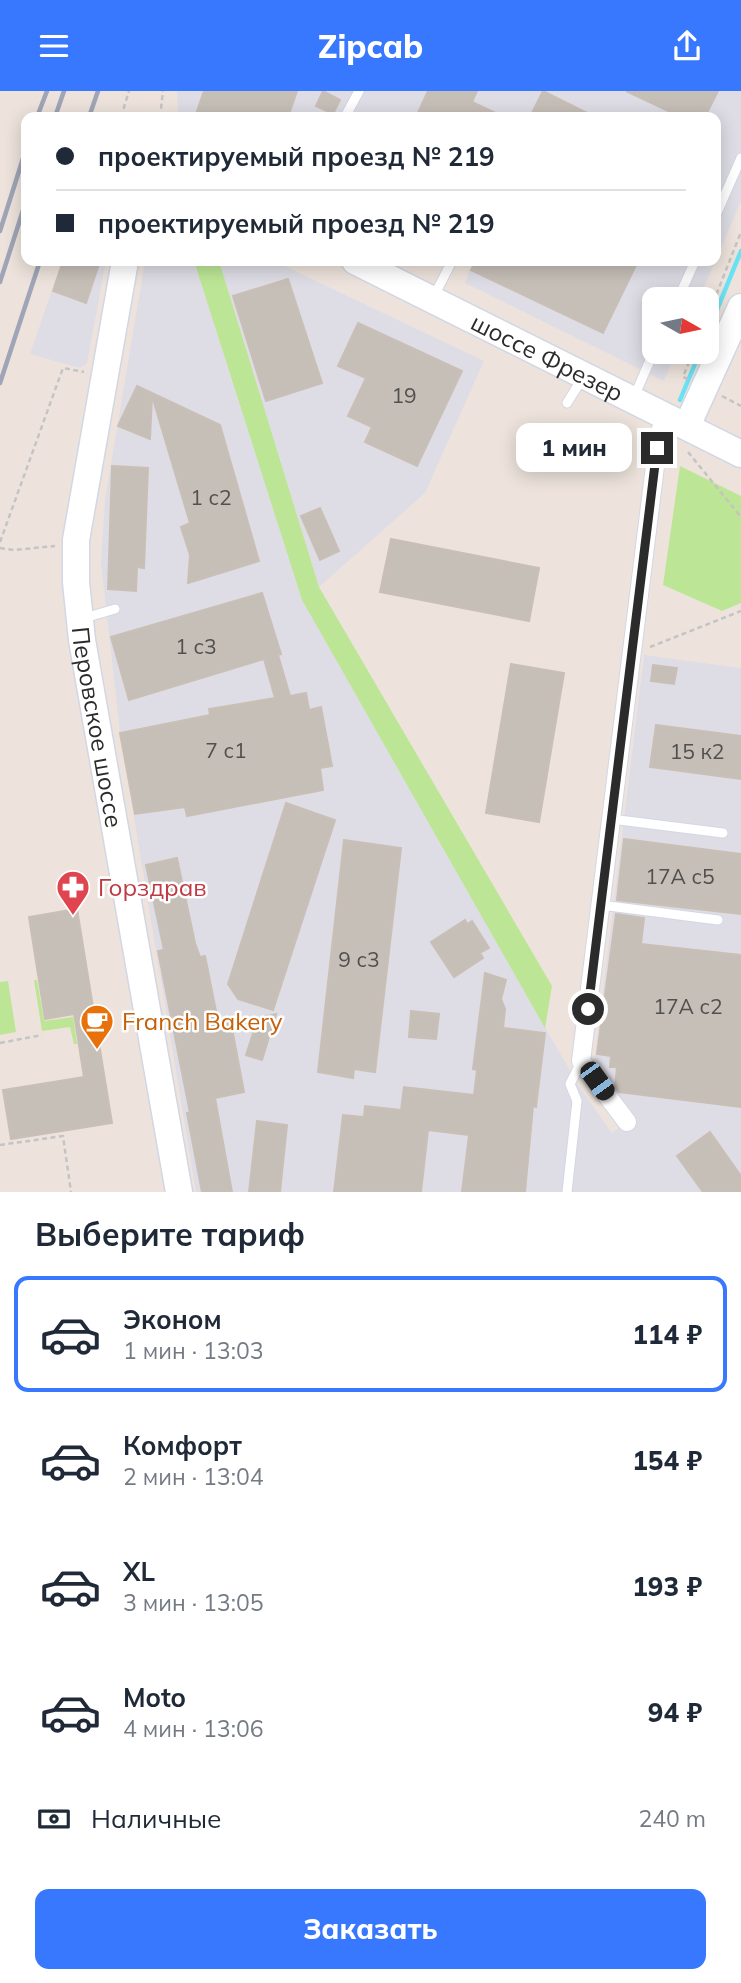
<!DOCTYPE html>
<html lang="ru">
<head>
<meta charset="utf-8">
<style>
	:root { --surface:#fff; --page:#f6f6f7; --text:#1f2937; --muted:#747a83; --line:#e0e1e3; --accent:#3778ff }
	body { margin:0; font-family:Mulish,sans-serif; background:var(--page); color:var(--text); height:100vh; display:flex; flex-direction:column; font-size:26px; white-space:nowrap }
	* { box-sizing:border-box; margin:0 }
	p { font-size:23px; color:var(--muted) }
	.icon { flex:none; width:38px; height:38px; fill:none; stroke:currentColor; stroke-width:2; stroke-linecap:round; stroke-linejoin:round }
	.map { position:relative; height:1101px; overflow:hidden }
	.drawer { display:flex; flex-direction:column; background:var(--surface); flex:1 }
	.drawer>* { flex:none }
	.guide { position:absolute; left:21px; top:21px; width:700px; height:154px; border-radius:14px; box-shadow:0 4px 18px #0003; display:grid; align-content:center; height:154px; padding:0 35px; background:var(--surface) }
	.needle { width:46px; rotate:99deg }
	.tools { position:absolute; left:642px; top:196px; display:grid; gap:14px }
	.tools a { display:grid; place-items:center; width:77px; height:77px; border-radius:14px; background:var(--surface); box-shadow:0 4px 18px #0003; font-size:35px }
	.end { position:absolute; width:32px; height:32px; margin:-16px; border:9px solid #2b2b2b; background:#fff; box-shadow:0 0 0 4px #fff }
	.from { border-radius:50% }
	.bubble { position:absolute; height:49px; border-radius:14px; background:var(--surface); box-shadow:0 4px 18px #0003; font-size:23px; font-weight:800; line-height:49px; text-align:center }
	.car { position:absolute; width:21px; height:42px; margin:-21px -10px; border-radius:9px; box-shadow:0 0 5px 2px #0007; background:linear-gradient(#222 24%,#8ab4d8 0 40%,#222 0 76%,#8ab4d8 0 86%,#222 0) }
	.guide b { display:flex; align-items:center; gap:24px; height:66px; font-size:26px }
	.guide b+b { border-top:2px solid var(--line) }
	.guide i { width:18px; height:18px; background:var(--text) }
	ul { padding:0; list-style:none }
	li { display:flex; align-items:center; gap:21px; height:116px; margin:0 14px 10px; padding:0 21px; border:4px solid transparent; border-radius:14px }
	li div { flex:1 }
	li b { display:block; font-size:26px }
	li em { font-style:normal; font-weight:800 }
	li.on { border-color:var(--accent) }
	li>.icon { width:63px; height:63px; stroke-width:1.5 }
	h2 { padding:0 35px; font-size:32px; line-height:84px }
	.pay { display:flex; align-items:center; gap:18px; height:77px; padding:0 35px; font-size:26px }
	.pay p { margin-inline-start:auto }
	.action { display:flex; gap:14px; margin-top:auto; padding:14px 35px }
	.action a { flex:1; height:80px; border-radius:14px; background:var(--accent); color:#fff; font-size:28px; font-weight:800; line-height:80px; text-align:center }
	header { display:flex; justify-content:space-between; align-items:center; height:91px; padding:0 35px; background:var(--accent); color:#fff; font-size:32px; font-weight:800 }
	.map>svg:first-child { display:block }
	.industrial { fill:#dedde5 }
	.green { fill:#bce696 }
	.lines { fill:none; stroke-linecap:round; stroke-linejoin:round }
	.stream { stroke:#6be2f3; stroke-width:4.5 }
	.building { fill:#c6bfb8; stroke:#c9bfb6; stroke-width:2 }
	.lane-casing { stroke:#d1d7e4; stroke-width:11 }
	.street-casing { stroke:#d1d7e4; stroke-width:20 }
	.secondary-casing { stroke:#d1d7e4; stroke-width:29 }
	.path { stroke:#c4c4c4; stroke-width:2.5; stroke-dasharray:5 3.5; stroke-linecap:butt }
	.lane { stroke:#fff; stroke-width:9 }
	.street { stroke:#fff; stroke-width:18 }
	.secondary { stroke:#fff; stroke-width:26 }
	.rail { stroke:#9fa5b6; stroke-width:4.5 }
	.route { stroke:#2b2b2b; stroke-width:9 }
	.labels { text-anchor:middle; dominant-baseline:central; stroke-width:5; stroke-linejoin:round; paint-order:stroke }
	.number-label { font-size:21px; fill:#52504e }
	.street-label { font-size:24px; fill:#2b2b2b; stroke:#fff }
	.health-label { font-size:24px; fill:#be3a42; stroke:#fff; text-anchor:start }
	.food-label { font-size:24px; fill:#c56008; stroke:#fff; text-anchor:start }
</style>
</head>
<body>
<header><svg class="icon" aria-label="menu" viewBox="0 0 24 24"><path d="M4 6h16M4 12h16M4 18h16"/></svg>Zipcab<svg class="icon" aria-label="share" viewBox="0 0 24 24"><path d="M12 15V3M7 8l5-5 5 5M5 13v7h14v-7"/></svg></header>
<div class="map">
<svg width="741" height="1101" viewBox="0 0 741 1101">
	<rect width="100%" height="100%" fill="#ede3dc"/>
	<!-- industrial -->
	<path class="industrial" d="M177,0H741V110L716,169V26H178Z
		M62,170H106L87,272L80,277L30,263Z
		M145,170H194L302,509L578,994L612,1042L627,1031L594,974L644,564L741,577V1101H196L120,642L101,472L105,409Z
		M219,170H274L484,270L425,402L319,496Z
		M473,170H715L699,208H654V261H676L664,290L465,192Z"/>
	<!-- green -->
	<path class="green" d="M194,170H219L319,496L552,895L545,937L302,509Z
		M680,375L741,405V512L722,520L663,494Z
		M34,889H37L44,930L73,926L77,953H74L70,936L42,940Z
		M8,890L16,941L0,944V891Z"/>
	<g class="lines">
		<!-- stream -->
		<path class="stream" d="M707,243L741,160
			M680,309L700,261"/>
	</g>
	<!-- building -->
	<path class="building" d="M204,0H297L288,26H195Z
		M323,0L340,9L333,23L316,15Z
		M428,0H477L472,11L504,26H416Z
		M543,0L595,26H530Z
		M626,0H718L705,26H681Z
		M63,170H100L86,212L53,200Z
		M476,170H638L603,242L471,179Z
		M288,188L322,292L266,310L233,205Z
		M358,232L462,280L417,375L365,351L372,336L348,325L366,287L338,275Z
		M137,295L220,334L259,470L188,492L190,464L181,436L190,432L152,305L150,348L118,335Z
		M112,375L148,377L144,477L137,476L136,500L108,498Z
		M320,417L339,460L320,469L301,425Z
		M391,448L539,477L529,530L380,501Z
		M262,502L281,563L278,564L290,605L306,602L309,619L321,616L332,675L320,677L323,699L187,725L185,716L135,723L120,642L210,624L209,618L275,607L264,568L129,609L111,546Z
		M511,573L564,582L539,731L486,722Z
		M653,574L677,577L674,593L651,590Z
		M656,634L741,645V688L650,676Z
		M286,712L335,729L273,919L238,908L228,893Z
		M624,748L741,763V823L617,809Z
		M344,749L401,757L375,981L354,978L353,987L318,981Z
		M177,767L195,852L200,866L205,865L219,935L231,932L244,1001L215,1007L232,1101H202L187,1022H190L158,860L164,859L146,774Z
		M77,818L112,1032L11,1048L3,999L84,986L74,923L45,928L29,826Z
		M616,823L644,827L641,853L741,864V1016L619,1001L615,996L617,976H610L611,965L597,963Z
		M465,829L467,833L472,830L489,857L480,862L483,867L454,886L431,851Z
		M485,882L506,889L501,908L505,918L503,937L545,942L536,1016L533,1015L525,1101H462L469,1044L428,1039L421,1101H334L343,1024L364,1026L365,1015L401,1019L404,996L474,1004L477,979L473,978Z
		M411,920L439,923L436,948L409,946Z
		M276,923L262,969L246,964L258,927Z
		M257,1030L287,1034L280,1101H249Z
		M710,1041L741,1085V1101H703L677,1065Z"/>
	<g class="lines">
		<defs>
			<path id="lane" d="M345,26L359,0
				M716,124L741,67
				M434,205L452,170
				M678,208L695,170
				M634,306L654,260
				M567,312L582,288
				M81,528L115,518
				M611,728L723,742
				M601,814L718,829
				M567,1101L577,1010L570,993L581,971"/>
			<path id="street" d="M627,1031L581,970L659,343L666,325"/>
			<g id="secondary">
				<path id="s1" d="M125,170L76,449V491L82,549L179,1101"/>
				<path id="s2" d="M355,170L741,363"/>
				<path d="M687,335L741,216"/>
			</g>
		</defs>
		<!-- lane casing -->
		<use href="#lane" class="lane-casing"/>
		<!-- street casing -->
		<use href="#street" class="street-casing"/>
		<!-- secondary casing -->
		<use href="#secondary" class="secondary-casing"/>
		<!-- path -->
		<path class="path" d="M121,26L129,0
			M160,26L163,0
			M707,227L741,141
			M688,288L683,286L693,261
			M722,305L741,315
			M688,361L741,426
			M0,451L63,277L84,281
			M0,457L14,459L55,455
			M650,556L741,520
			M0,952L42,944
			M0,1054L63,1045L71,1101"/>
		<!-- lane -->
		<use href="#lane" class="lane"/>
		<!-- street -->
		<use href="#street" class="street"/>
		<!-- secondary -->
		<use href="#secondary" class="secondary"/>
		<!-- rail -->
		<path class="rail" d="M37,26L47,0
			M55,26L64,0
			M89,26L98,0
			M0,140L26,58
			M0,191L26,110
			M0,292L40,170"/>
	</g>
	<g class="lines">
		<!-- route -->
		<path class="route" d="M588,918L657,357"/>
	</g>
	<!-- icons -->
	<defs>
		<symbol id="pharmacy-pin" viewBox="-11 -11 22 30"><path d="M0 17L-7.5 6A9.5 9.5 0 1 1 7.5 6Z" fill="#e0444e" stroke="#fff"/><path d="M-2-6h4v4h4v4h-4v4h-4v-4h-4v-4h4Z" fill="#fff"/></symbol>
		<symbol id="cafe-pin" viewBox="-11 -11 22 30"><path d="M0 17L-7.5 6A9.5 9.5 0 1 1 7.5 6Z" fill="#e8710a" stroke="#fff"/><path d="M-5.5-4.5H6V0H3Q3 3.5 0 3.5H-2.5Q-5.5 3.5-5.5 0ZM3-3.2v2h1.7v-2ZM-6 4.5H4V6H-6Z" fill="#fff"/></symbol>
	</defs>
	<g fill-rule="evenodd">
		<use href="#pharmacy-pin" x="54" y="777" width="38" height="52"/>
		<use href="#cafe-pin" x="78" y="911" width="38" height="52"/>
	</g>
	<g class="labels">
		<!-- number labels -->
		<g class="number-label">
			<text x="404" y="304">19</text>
			<text x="211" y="406">1 с2</text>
			<text x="196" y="555">1 с3</text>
			<text x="226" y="659">7 с1</text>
			<text x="697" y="660">15 к2</text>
			<text x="680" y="785">17А с5</text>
			<text x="359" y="868">9 с3</text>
			<text x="688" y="915">17А с2</text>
		</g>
		<!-- street labels -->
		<g class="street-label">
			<text stroke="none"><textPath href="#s2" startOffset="215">шоссе Фрезер</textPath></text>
			<text stroke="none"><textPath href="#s1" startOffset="472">Перовское шоссе</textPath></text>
		</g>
		<!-- health labels -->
		<g class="health-label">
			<text x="98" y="796">Горздрав</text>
		</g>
		<!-- food labels -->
		<g class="food-label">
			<text x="122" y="930">Franch Bakery</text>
		</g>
	</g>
</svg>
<div class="tools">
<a><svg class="needle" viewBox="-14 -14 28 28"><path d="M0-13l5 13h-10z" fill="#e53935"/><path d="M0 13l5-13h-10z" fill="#747a83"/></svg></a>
</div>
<i class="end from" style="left:588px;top:918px"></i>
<i class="end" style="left:657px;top:357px"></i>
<div class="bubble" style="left:516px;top:332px;width:116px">1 мин</div>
<i class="car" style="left:597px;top:990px;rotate:144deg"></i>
<div class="guide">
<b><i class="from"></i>проектируемый проезд № 219</b>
<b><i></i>проектируемый проезд № 219</b>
</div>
</div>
<section class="drawer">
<h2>Выберите тариф</h2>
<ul>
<li class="on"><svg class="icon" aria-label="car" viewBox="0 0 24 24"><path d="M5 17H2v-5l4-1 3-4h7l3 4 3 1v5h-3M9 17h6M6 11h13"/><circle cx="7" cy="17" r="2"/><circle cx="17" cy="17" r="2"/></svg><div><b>Эконом</b><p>1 мин · 13:03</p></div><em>114 ₽</em></li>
<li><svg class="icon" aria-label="car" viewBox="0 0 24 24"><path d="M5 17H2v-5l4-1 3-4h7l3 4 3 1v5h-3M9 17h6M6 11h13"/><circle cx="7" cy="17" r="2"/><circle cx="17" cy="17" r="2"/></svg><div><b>Комфорт</b><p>2 мин · 13:04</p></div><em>154 ₽</em></li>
<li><svg class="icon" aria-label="car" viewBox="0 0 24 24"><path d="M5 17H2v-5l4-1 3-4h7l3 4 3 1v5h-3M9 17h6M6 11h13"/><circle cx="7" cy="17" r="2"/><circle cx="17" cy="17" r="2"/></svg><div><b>XL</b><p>3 мин · 13:05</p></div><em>193 ₽</em></li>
<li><svg class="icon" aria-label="car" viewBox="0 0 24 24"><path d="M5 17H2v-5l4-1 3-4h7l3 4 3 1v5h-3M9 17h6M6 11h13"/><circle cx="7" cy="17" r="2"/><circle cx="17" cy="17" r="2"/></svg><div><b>Moto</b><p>4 мин · 13:06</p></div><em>94 ₽</em></li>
</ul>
<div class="pay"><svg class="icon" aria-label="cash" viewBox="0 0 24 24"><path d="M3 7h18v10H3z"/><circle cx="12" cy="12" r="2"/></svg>Наличные<p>240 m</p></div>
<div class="action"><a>Заказать</a></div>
</section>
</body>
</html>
